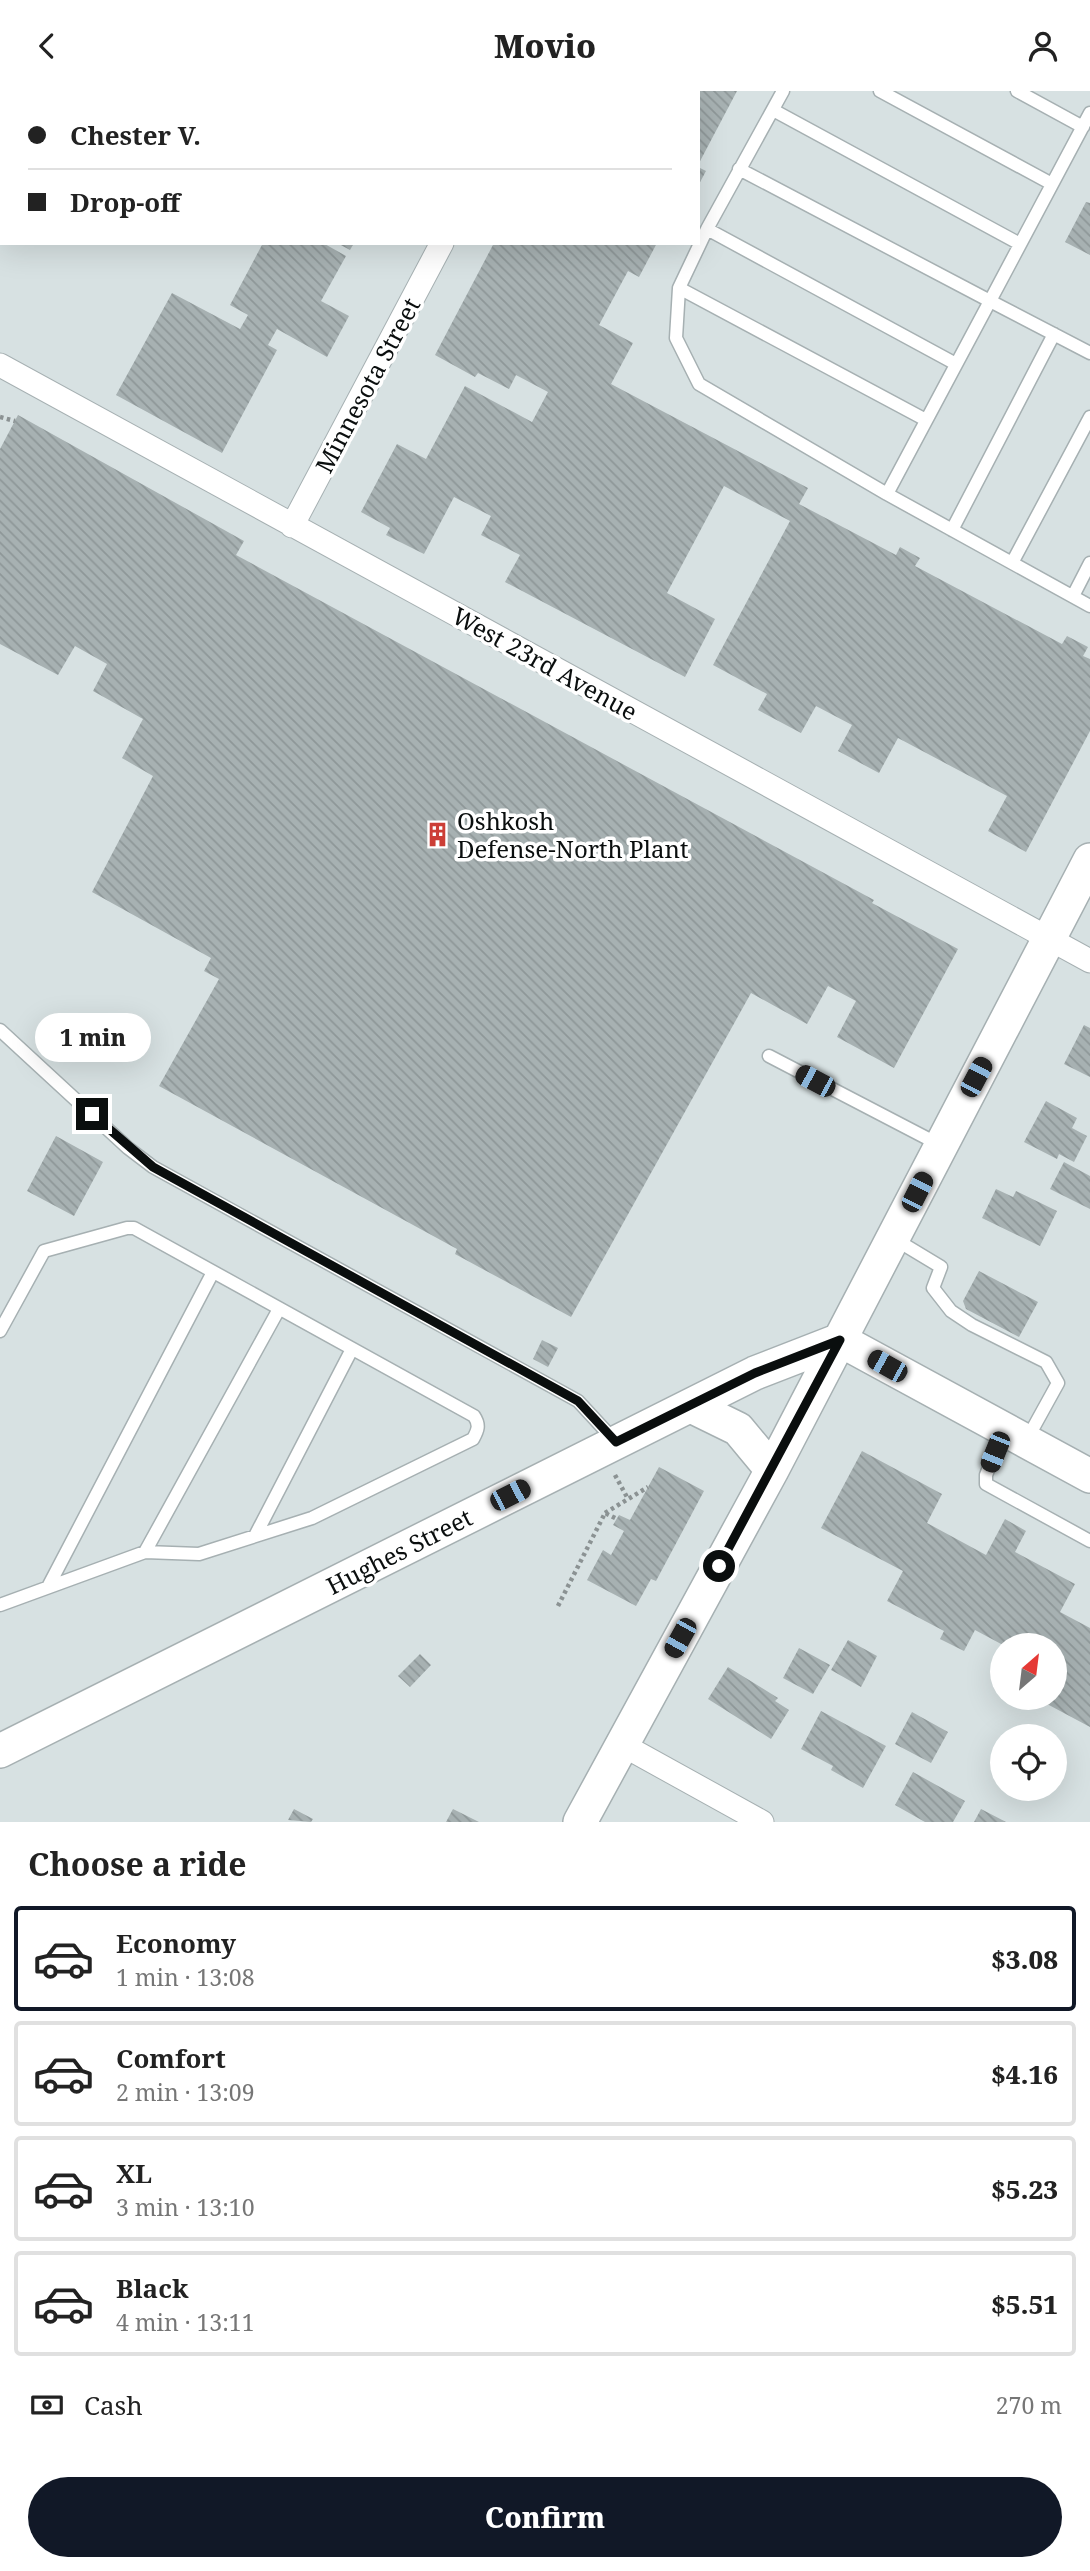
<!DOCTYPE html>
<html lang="en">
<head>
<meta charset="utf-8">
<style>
	:root { --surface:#fff; --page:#f6f6f6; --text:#222; --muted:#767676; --line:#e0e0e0; --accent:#111827 }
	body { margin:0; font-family:"Noto Serif",serif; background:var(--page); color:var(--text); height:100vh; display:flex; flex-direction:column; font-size:26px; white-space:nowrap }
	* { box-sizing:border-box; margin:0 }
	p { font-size:23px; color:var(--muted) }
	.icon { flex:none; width:38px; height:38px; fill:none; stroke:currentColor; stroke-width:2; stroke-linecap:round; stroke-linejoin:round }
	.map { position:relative; height:1731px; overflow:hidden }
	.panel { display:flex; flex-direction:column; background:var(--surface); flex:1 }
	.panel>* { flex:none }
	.top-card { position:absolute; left:0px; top:0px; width:700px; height:154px; box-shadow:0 7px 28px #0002; display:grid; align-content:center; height:154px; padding:0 28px; background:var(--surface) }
	.needle { width:46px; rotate:28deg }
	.buttons { position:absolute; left:990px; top:1542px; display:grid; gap:14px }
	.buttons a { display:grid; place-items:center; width:77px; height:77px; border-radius:50%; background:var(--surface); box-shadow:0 7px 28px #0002; font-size:35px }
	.end { position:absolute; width:32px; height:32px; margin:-16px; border:9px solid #0a0e0e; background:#fff; box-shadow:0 0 0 4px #fff }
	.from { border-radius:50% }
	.bubble { position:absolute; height:49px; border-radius:24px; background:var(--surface); box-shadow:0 7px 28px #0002; font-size:23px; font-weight:800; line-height:49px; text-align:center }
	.car { position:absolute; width:21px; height:42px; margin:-21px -10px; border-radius:9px; box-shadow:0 0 5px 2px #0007; background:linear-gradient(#222 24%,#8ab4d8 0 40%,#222 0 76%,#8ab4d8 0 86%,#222 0) }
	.top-card b { display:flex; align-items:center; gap:24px; height:66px; font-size:26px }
	.top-card b+b { border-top:2px solid var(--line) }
	.top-card i { width:18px; height:18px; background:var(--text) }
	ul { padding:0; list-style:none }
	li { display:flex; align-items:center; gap:21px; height:105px; margin:0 14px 10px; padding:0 14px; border:4px solid var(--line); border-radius:7px }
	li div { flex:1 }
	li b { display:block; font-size:26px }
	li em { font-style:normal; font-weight:800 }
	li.on { border-color:var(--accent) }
	li>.icon { width:63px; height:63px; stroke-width:1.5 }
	h2 { padding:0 28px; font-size:32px; line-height:84px }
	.pay { display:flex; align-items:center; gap:18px; height:77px; padding:0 28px; font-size:26px }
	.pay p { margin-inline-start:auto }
	.button { display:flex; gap:14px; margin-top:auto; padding:14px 28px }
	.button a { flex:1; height:80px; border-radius:42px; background:var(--accent); color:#fff; font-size:28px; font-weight:800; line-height:80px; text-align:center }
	header { display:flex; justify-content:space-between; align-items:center; height:91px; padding:0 28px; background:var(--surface); font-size:32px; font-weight:800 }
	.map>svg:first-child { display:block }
	.building { fill:url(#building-back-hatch) }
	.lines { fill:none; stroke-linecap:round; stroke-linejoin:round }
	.lane-casing { stroke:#a6b0b2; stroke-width:15 }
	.street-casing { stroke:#a6b0b2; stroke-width:25 }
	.secondary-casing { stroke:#a6b0b2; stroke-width:36 }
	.path { stroke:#8b9293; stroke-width:4.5; stroke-dasharray:3.5 3.5; stroke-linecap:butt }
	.lane { stroke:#fff; stroke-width:12 }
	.street { stroke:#fff; stroke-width:23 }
	.secondary { stroke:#fff; stroke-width:33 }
	.route { stroke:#0a0e0e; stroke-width:9 }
	.labels { text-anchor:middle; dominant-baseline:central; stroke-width:7; stroke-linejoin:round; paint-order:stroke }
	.street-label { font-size:24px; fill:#0a0e0e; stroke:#fff }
	.poi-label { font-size:24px; fill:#0a0e0e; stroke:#fff; text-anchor:start }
</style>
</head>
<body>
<header><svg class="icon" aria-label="back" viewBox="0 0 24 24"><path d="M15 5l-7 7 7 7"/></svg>Movio<svg class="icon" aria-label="person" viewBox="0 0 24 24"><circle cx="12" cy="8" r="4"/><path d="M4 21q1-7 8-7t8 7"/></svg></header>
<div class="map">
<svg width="1090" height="1731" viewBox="0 0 1090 1731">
	<defs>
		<pattern id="building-back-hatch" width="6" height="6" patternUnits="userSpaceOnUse" patternTransform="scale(1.75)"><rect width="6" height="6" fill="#a7b1b2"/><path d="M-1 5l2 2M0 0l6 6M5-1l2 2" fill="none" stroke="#8e9798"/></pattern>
	</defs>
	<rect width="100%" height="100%" fill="#d7e1e2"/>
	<!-- building -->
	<path class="building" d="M698,0H737L698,74Z
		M698,76L706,80L698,95Z
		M1086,111L1090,112V164L1065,151Z
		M263,152H323L346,165L321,210L349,225L327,266L277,238L268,254L277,259L222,362L116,304L172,202L240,238L248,224L230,214Z
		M337,152H354L350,159Z
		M494,152H657L639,186L628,180L599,234L633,252L611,293L808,397L799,413L896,464L900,456L920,467L915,475L1062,553L1067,545L1088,556L1083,565L1090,568V640L1026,761L988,740L1007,705L898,647L879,682L838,660L852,634L816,615L801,642L758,619L767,603L713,574L790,430L724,395L667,502L715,528L685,586L505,491L520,464L481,444L491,425L454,406L424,463L386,444L390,437L361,421L397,353L426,368L465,295L532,331L548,301L516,284L509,298L478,282L475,286L435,264Z
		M18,324L244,450L236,464L874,809L872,812L958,858L894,977L837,946L856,910L828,895L807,933L751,902L571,1226L455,1163L457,1158L159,995L219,888L204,880L211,867L92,801L153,685L122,667L143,628L93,600L107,573L75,555L58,584L0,553V358Z
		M1084,934L1090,937V986L1064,973Z
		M1046,1010L1077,1027L1072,1037L1087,1045L1074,1071L1059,1063L1057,1068L1024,1051Z
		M56,1045L103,1071L74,1125L27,1100Z
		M1064,1071L1090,1085V1118L1050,1098Z
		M996,1098L1013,1106L1016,1100L1057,1120L1040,1155L982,1127Z
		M979,1180L1038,1211L1019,1246L966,1218L963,1210Z
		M542,1249L558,1257L548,1276L533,1268Z
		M862,1360L942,1403L927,1432L986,1464L1005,1428L1026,1440L1015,1461L1075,1493L1060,1521L1090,1537V1636L1034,1606H1055V1554H1003L975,1539L964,1560L940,1548L944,1540L887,1510L903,1480L821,1437Z
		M659,1376L704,1400L656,1490L651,1488L636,1515L587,1489L603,1459L611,1464L624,1440L613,1434L619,1424L630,1429Z
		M848,1549L877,1565L861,1596L831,1579Z
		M799,1557L830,1574L813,1603L783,1587Z
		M420,1563L431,1574L410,1596L398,1585Z
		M728,1576L778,1607L775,1610L789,1619L771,1648L708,1608Z
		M821,1620L886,1655L863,1697L831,1679L833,1675L801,1658Z
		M912,1621L948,1641L931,1672L895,1653Z
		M913,1681L965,1710L953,1731H925L895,1714Z
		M294,1718L313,1728L311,1731L288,1729Z
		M453,1718L479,1731H446Z
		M981,1718L1006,1731H974Z"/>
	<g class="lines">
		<defs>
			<path id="lane" d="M783,0L707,138L679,197L676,247L699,293L887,403L1090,515
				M880,0L1052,93
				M1017,0L1083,36
				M262,2L263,0
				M773,19L1020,153
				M1090,22L990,210L1090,262
				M739,78L990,210L887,403
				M707,138L956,273
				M679,197L926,329
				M952,439L1054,243
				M1012,472L1090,326
				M1073,505L1090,472
				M0,939L128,1057L153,1076L578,1310L615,1350
				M769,965L940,1054
				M893,1147L941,1176L933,1197L951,1220L972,1234L1046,1271L1058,1292L1026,1350
				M0,1240L44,1160L127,1137H134L474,1325C480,1334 478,1339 473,1348L312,1427L199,1463L145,1461L0,1514
				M1004,1339L986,1384V1393L1090,1450
				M255,1445L352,1258
				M145,1461L279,1218
				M48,1496L213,1181"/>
			<path id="street" d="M32,2L33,0
				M522,2L523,0
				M0,62L2,59
				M0,274L1090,870
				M292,435L442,152
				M621,1653L762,1731"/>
			<path id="secondary" d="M840,1249L1090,1385
				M691,1315L738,1338L772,1379
				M0,1660L755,1282L840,1249
				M580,1731L772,1379L1090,769"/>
		</defs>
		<!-- lane casing -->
		<use href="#lane" class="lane-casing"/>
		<!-- street casing -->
		<use href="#street" class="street-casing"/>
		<!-- secondary casing -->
		<use href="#secondary" class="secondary-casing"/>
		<!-- path -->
		<path class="path" d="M0,326L15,330
			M615,1384L628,1408
			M605,1422L648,1396
			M558,1515L605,1422L617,1428"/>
		<!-- lane -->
		<use href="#lane" class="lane"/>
		<!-- street -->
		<use href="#street" class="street"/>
		<!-- secondary -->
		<use href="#secondary" class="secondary"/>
	</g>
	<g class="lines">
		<!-- route -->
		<path class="route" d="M92,1023L153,1076L578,1310L616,1351L755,1282L840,1249L719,1475"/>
	</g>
	<!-- icons -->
	<defs>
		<symbol id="building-bare" viewBox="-9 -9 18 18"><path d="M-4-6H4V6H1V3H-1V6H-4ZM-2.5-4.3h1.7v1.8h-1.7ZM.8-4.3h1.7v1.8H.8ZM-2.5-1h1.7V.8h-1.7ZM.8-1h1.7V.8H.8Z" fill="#cc3e36" stroke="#fff" stroke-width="2.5" paint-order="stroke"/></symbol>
	</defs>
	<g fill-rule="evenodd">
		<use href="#building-bare" x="420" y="726" width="35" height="35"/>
	</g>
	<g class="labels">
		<!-- street labels -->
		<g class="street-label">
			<text transform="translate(367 294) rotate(-62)">Minnesota Street</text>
			<text transform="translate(545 572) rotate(29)">West 23rd Avenue</text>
			<text transform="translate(399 1460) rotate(-27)">Hughes Street</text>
		</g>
		<!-- poi labels -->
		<g class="poi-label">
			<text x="457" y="729">Oshkosh<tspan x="457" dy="28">Defense-North Plant</tspan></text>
		</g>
	</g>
</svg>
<div class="buttons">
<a><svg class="needle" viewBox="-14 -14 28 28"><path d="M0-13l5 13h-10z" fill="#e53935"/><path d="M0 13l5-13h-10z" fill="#767676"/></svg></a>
<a><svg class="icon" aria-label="locate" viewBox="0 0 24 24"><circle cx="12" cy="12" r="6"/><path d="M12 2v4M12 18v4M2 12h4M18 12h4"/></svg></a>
</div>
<i class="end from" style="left:719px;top:1475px"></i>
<i class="end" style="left:92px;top:1023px"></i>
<div class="bubble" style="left:35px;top:922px;width:116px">1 min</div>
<i class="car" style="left:976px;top:986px;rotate:28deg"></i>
<i class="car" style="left:815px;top:990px;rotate:298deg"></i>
<i class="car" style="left:917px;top:1101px;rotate:27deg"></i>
<i class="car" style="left:887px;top:1275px;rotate:299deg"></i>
<i class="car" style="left:995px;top:1361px;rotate:202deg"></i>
<i class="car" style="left:510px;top:1404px;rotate:63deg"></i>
<i class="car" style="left:680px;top:1547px;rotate:209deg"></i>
<div class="top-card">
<b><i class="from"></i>Chester V.</b>
<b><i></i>Drop-off</b>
</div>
</div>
<section class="panel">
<h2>Choose a ride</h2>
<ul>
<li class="on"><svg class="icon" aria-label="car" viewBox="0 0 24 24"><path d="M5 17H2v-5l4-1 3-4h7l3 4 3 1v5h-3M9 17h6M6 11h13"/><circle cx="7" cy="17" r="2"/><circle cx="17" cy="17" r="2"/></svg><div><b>Economy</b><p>1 min · 13:08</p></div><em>$3.08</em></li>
<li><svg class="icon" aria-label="car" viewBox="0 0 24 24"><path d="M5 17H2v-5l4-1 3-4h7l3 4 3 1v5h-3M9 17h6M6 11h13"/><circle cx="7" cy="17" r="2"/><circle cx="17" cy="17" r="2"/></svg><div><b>Comfort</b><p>2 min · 13:09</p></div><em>$4.16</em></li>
<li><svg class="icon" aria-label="car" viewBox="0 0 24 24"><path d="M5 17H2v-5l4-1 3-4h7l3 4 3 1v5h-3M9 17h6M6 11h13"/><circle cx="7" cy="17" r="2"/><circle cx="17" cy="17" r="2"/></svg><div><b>XL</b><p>3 min · 13:10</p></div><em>$5.23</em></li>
<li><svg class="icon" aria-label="car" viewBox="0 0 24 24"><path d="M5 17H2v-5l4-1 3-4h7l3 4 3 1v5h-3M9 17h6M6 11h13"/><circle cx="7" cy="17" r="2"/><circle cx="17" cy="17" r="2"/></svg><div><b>Black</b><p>4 min · 13:11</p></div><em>$5.51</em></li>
</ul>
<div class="pay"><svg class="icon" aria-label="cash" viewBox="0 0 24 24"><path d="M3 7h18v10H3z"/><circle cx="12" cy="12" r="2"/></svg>Cash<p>270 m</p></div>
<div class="button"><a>Confirm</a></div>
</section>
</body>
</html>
